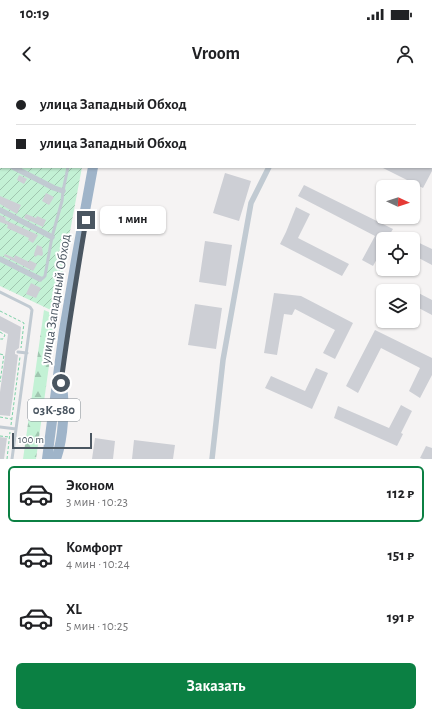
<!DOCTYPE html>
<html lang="ru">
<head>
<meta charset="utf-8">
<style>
	:root { --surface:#fff; --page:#f6f6f6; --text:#202124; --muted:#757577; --line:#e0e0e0; --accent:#0b8043 }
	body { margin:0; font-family:"Alegreya Sans",sans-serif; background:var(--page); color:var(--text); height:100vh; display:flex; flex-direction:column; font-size:15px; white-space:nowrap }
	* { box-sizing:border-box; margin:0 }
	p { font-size:13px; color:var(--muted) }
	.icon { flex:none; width:22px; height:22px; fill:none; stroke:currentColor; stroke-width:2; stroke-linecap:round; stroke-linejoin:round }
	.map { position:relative; height:379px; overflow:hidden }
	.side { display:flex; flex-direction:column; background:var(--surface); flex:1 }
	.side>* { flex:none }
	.guide { position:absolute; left:0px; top:0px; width:432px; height:88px; box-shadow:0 1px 3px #0004; display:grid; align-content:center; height:88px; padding:0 16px; background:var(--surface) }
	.needle { width:26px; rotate:93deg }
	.tools { position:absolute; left:376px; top:100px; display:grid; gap:8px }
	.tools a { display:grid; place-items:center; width:44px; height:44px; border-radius:6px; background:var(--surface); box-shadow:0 1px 3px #0004; font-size:20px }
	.scale { position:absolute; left:12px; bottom:10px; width:80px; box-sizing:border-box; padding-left:4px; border:2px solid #4a5661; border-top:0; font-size:11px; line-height:14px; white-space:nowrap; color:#4a5661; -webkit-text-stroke:3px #fff; paint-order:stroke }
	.end { position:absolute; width:18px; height:18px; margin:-9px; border:5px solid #4a5661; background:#fff; box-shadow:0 0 0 2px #fff }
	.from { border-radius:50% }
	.bubble { position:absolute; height:28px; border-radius:6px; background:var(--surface); box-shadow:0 1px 3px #0004; font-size:13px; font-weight:700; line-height:28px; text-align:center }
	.guide b { display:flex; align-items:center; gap:14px; height:38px; font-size:15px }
	.guide b+b { border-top:1px solid var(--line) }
	.guide i { width:10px; height:10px; background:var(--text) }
	ul { padding:7px 0 0; list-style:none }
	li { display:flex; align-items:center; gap:12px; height:56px; margin:0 8px 6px; padding:0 8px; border:2px solid transparent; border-radius:6px }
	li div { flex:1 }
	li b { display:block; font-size:15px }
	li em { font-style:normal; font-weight:700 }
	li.selected { border-color:var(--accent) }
	li>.icon { width:36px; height:36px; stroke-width:1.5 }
	.action { display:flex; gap:8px; margin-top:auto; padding:8px 16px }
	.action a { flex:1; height:46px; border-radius:6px; background:var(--accent); color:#fff; font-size:16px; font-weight:700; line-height:46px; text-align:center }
	.status { display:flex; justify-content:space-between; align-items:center; height:28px; padding:0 20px; background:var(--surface); direction:ltr }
	.status svg { height:11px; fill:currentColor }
	header { display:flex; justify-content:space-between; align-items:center; height:52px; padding:0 16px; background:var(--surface); font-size:18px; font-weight:700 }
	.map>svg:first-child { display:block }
	.forest { fill:url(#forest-firs) }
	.garden { fill:url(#garden-furrows) }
	.building { fill:#cdcfd5 }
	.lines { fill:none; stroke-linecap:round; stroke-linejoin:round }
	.path { stroke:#7ad0a6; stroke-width:1; stroke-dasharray:3 2; stroke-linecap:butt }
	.service { stroke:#c1cad2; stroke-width:3 }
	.minor { stroke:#c1cad2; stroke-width:5.5 }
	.trunk { stroke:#9fb4c9; stroke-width:10 }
	.route { stroke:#4a5661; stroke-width:5 }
	.labels { text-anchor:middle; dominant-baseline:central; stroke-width:4; stroke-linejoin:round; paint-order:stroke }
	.shield { fill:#fff; stroke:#808990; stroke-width:1 }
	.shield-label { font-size:13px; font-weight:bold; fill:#4a5661 }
	.street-label { font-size:14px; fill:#4a5661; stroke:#fff }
</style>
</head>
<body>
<div class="status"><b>10:19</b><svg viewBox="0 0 49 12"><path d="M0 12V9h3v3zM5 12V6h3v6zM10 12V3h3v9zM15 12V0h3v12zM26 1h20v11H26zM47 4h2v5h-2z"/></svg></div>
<header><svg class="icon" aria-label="back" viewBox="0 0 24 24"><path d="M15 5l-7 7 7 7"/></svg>Vroom<svg class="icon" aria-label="person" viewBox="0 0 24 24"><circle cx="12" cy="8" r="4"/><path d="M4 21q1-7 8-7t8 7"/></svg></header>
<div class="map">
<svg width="432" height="379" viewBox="0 0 432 379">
	<defs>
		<pattern id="forest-firs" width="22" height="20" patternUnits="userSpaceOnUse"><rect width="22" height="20" fill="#c3f1d5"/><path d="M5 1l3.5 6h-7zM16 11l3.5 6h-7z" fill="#a0c6b0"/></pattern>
		<pattern id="garden-furrows" width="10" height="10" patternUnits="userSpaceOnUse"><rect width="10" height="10" fill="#c3f1d5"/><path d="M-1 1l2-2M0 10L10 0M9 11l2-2" fill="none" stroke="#a0c6b0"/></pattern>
	</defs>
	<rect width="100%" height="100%" fill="#f5f3f3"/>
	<!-- forest -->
	<path class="forest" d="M44,230L56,235L36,379H23Z"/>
	<!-- garden -->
	<path class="garden" d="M0,0H109L108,1H1V87H82L55,232L0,206Z"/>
	<!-- building -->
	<path class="building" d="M381,87H432V91L423,108Z
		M225,93L251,101L239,141L213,133Z
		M19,95L27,99L24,104L17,100Z
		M304,105L393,149L387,159H383V168L373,186L362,180L375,156L298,116Z
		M46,113L54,117L49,125L42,121Z
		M0,116L21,125L17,134L0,124Z
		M296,127L310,134L298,158L349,184L342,196L280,164L286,152Z
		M26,134L36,138L37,136L46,140L43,147L24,138Z
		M0,135L6,138L5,140L38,155L33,163L28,160L29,158L7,148L8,145L0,142Z
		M413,160L432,169V185L413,175Z
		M205,161L232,165L226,206L199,202Z
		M37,165L42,167L43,174L42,176L38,175L35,177L34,174Z
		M5,174L14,178L15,175L29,182V180L37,184L33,191L4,176Z
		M31,203L41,208L36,218L26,214Z
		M403,205L432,220V235L413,225V211H400Z
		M274,213L301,216L353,243L335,279L323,273L335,250L295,229L292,235L284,234L277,275L264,273Z
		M195,224L222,228L216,269L188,265Z
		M0,236L21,247L19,268L15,271V274L18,275L13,315L10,336L0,335V312L8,254L0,250Z
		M375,250L432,278V295L420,318L409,311L420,288L381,268L358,313L346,306Z
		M316,288L328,293L312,329L265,308L271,296L305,311Z
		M401,325L412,331L401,353L403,354L397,366L334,338L338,326L389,348Z
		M0,357L7,358L4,379H0Z
		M95,358L115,361L113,379H92Z
		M134,360L175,365L173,379H132Z
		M426,366L432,368V379H423L420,378Z"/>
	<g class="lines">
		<!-- path -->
		<path class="path" d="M0,231L24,243L21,268
			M0,252L5,255L3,259H0
			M0,274L4,275L0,302
			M0,337L11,339
			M11,345L20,277
			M0,356L9,357
			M7,379L10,352"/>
		<!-- service -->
		<path class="service" d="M40,199L43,198L45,196L52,157L62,121L63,111L68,87
			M0,212L30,227L32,230L12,379
			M18,272L27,273
			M0,347L16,349"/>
		<!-- minor -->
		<path class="minor" d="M38,0L40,1
			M311,1L312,0
			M0,30L1,31
			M0,80L1,81
			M13,87L54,108L63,111
			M0,130L52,157
			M0,179L40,199
			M212,379L223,280L251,123L269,87"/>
		<!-- trunk -->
		<path class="trunk" d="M120,1V0
			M47,379L64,250L76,180L93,87
			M56,379C63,360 66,323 61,303"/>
	</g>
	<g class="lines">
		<!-- route -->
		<path class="route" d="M61,303C68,248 77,194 86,140"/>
	</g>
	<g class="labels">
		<!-- shield labels -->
		<rect class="shield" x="28" y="319" width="52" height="22" rx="3"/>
		<g class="shield-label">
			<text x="54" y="330">03К-580</text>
		</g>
		<!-- street labels -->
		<g class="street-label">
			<text transform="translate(56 219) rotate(-81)">улица Западный Обход</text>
		</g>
	</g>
</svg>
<div class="tools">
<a><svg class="needle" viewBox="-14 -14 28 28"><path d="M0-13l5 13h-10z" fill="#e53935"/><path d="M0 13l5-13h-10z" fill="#757577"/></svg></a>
<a><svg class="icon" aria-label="locate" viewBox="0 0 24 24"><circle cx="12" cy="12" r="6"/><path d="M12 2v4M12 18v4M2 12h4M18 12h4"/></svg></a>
<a><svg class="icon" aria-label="layers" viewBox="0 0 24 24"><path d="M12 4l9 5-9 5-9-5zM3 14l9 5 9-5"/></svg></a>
</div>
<div class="scale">100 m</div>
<i class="end from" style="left:61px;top:303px"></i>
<i class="end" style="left:86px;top:140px"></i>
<div class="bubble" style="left:100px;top:126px;width:66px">1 мин</div>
<div class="guide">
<b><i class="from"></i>улица Западный Обход</b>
<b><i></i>улица Западный Обход</b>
</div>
</div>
<section class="side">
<ul>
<li class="selected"><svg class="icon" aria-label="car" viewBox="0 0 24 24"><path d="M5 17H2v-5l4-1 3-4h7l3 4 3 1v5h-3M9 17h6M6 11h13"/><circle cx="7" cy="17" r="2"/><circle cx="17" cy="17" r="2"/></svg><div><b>Эконом</b><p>3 мин · 10:23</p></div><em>112 ₽</em></li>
<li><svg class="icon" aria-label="car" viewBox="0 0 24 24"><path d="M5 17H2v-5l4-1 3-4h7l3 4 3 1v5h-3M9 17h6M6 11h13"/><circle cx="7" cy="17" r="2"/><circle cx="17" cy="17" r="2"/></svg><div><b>Комфорт</b><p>4 мин · 10:24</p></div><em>151 ₽</em></li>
<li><svg class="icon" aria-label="car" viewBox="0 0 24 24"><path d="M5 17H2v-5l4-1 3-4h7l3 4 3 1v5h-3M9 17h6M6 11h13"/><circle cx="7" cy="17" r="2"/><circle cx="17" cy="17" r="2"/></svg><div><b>XL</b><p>5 мин · 10:25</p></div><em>191 ₽</em></li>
</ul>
<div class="action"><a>Заказать</a></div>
</section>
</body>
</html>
